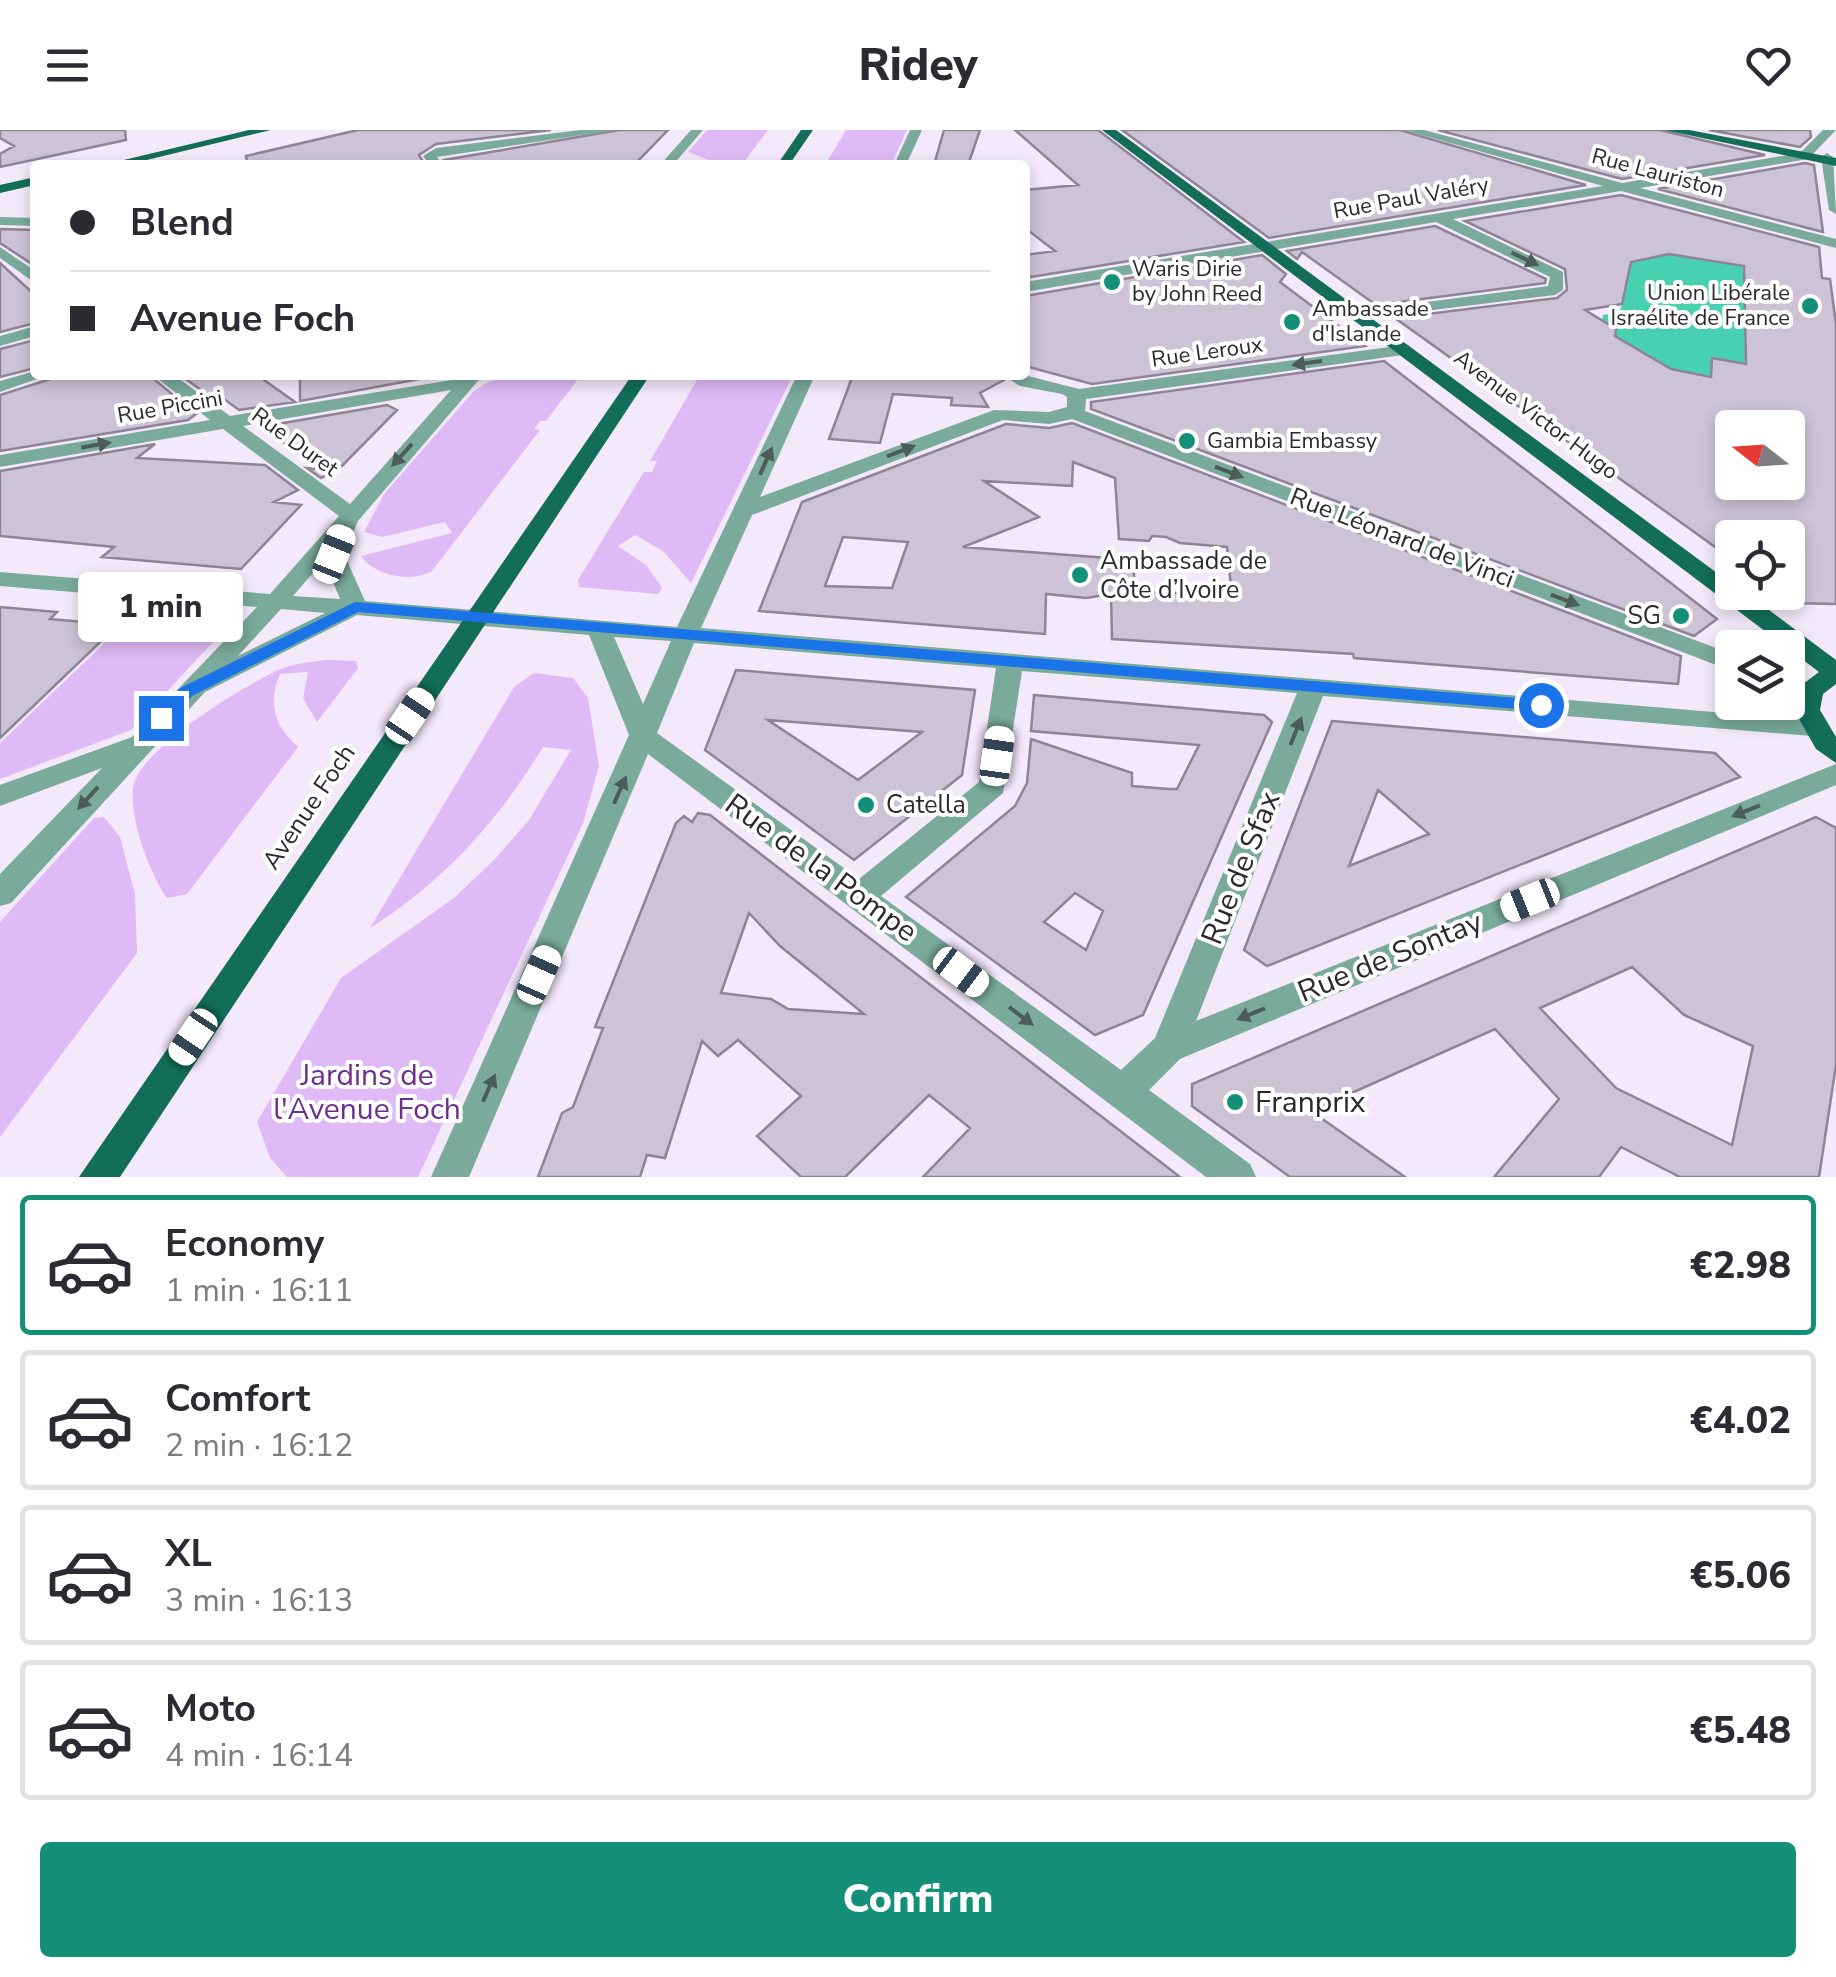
<!DOCTYPE html>
<html lang="en">
<head>
<meta charset="utf-8">
<style>
	:root { --surface:#fff; --page:#f2f2f3; --text:#2b2b33; --muted:#7c7c81; --line:#e1e1e2; --accent:#139077 }
	body { margin:0; font-family:"Nunito Sans",sans-serif; background:var(--page); color:var(--text); height:100vh; display:flex; flex-direction:column; font-size:38px; white-space:nowrap }
	* { box-sizing:border-box; margin:0 }
	p { font-size:32px; color:var(--muted) }
	.icon { flex:none; width:55px; height:55px; fill:none; stroke:currentColor; stroke-width:2; stroke-linecap:round; stroke-linejoin:round }
	.map { position:relative; height:1047px; overflow:hidden }
	.sheet { display:flex; flex-direction:column; background:var(--surface); flex:1 }
	.sheet>* { flex:none }
	.banner { position:absolute; left:30px; top:30px; width:1000px; height:220px; border-radius:10px; box-shadow:0 5px 15px #0003; display:grid; align-content:center; height:220px; padding:0 40px; background:var(--surface) }
	.needle { width:65px; rotate:287deg }
	.tools { position:absolute; left:1715px; top:280px; display:grid; gap:20px }
	.tools a { display:grid; place-items:center; width:90px; height:90px; border-radius:10px; background:var(--surface); box-shadow:0 5px 15px #0003; font-size:50px }
	.end { position:absolute; width:45px; height:45px; margin:-22px; border:12px solid #1a73e8; background:#fff; box-shadow:0 0 0 5px #fff }
	.from { border-radius:50% }
	.bubble { position:absolute; height:70px; border-radius:10px; background:var(--surface); box-shadow:0 5px 15px #0003; font-size:32px; font-weight:800; line-height:70px; text-align:center }
	.car { position:absolute; width:30px; height:60px; margin:-30px -15px; border-radius:12px; box-shadow:0 0 8px 2px #0007; background:linear-gradient(#fff 24%,#345 0 40%,#fff 0 76%,#345 0 86%,#fff 0) }
	.banner b { display:flex; align-items:center; gap:35px; height:95px; font-size:38px }
	.banner b+b { border-top:2px solid var(--line) }
	.banner i { width:25px; height:25px; background:var(--text) }
	ul { padding:18px 0 0; list-style:none }
	li { display:flex; align-items:center; gap:30px; height:140px; margin:0 20px 15px; padding:0 20px; border:5px solid var(--line); border-radius:10px }
	li div { flex:1 }
	li b { display:block; font-size:38px }
	li em { font-style:normal; font-weight:800 }
	li.current { border-color:var(--accent) }
	li>.icon { width:90px; height:90px; stroke-width:1.5 }
	.cta { display:flex; gap:20px; margin-top:auto; padding:20px 40px }
	.cta a { flex:1; height:115px; border-radius:10px; background:var(--accent); color:#fff; font-size:40px; font-weight:800; line-height:115px; text-align:center }
	header { display:flex; justify-content:space-between; align-items:center; height:130px; padding:0 40px; background:var(--surface); font-size:45px; font-weight:800 }
	.map>svg:first-child { display:block }
	.green { fill:#dfbaf7 }
	.water { fill:#48d1b0 }
	.building { fill:#cec2d6; stroke:#8f8496; stroke-width:2.5; fill-rule:evenodd }
	.lines { fill:none; stroke-linecap:round; stroke-linejoin:round }
	.minor { fill:#79aa9b; fill-rule:evenodd }
	.major { fill:#126d59; fill-rule:evenodd }
	.oneway { fill:#4b5c5a }
	.route { fill:#1a73e8 }
	.poi-dot { fill:#139077; stroke:#fff; stroke-width:4 }
	.labels { text-anchor:middle; dominant-baseline:central; stroke-width:8; stroke-linejoin:round; paint-order:stroke }
	.far-street-label { font-size:22px; fill:#2d282f; stroke:#fff }
	.far-poi-label { font-size:22px; fill:#2d282f; stroke:#fff; text-anchor:start }
	.street-label { font-size:25px; fill:#2d282f; stroke:#fff }
	.poi-label { font-size:25px; fill:#2d282f; stroke:#fff; text-anchor:start }
	.near-street-label { font-size:30px; fill:#2d282f; stroke:#fff }
	.near-park-label { font-size:30px; fill:#6e2e8e; stroke:#fff }
	.near-poi-label { font-size:30px; fill:#2d282f; stroke:#fff; text-anchor:start }
</style>
</head>
<body>
<header><svg class="icon" aria-label="menu" viewBox="0 0 24 24"><path d="M4 6h16M4 12h16M4 18h16"/></svg>Ridey<svg class="icon" aria-label="heart" viewBox="0 0 24 24"><path d="M12 20l-8-8c-3-5 5-10 8-4 3-6 11-1 8 4z"/></svg></header>
<div class="map">
<svg width="1836" height="1047" viewBox="0 0 1836 1047">
	<rect width="100%" height="100%" fill="#f4e8fb"/>
	<!-- green -->
	<path class="green" d="M707,0H768L744,32L722,35L688,22Z
		M846,0H907L891,35H825Z
		M518,245H581L546,291H540L534,299L540,300L432,441C411,453 375,446 361,426L452,403L445,392L382,407L364,402L384,364L474,261L488,252Z
		M705,245H793L691,453L663,421L635,405L618,416L646,435L662,458L658,464L579,457L578,450L644,342H652L657,331H650L697,250Z
		M130,489L227,497L131,600L0,649V613Z
		M327,530L356,531L358,538L317,592L303,568L308,542L280,544C267,574 275,596 298,617L187,764L167,768C149,742 130,691 133,658C138,620 241,558 274,542C290,534 309,532 327,530Z
		M534,543L573,548L588,568L599,636L583,693L418,1047H287L270,1028L257,992L341,848L454,768L494,730L529,690L571,620L543,617C498,691 444,751 370,798L514,557Z
		M104,687L120,707L135,764L137,823L0,1007V792L94,688Z"/>
	<!-- water -->
	<path class="water" d="M1634,119L1744,136L1746,234L1712,228L1711,247L1671,239L1601,198L1603,185L1620,182Z"/>
	<!-- building -->
	<path class="building" d="M0,0H125L126,10L0,37V24L14,16L0,8Z
		M358,0H551L436,14L419,25L425,35H247L246,26Z
		M619,0H668L634,35H447L444,30Z
		M944,0H980L968,35H934Z
		M1015,0H1098L1244,112L1025,148V125L1055,121L1025,98V60L1078,55Z
		M1122,0H1400L1586,55L1269,108Z
		M1438,0H1660L1765,25L1622,49Z
		M1709,0H1810L1811,7L1800,17Z
		M1805,33L1814,35L1823,102L1658,59Z
		M1621,65L1819,117L1822,148L1830,149L1836,194V474L1788,473V408H1732V429L1395,188L1557,168L1567,160L1565,139L1465,91ZM1669,124L1744,136L1746,234L1712,228L1711,247L1671,239L1615,206L1616,199L1585,180L1622,174L1631,132ZM1732,295L1788,298V352H1732Z
		M1435,96L1546,149L1545,153L1376,175L1302,122L1297,129L1287,121Z
		M0,99L35,100V136L0,113Z
		M1262,125L1286,144L1280,152L1365,216L1092,254L1025,236V166Z
		M0,133L35,165V193L0,202Z
		M35,210V238L0,247V219Z
		M1384,231L1554,362L1717,489L1694,506L1091,279V272Z
		M63,245H149L196,284L188,290L0,321V265Z
		M180,245H257L295,272L239,280L220,266L215,270Z
		M300,245H436V246L300,271Z
		M853,245H999L1004,250L980,263L988,277L951,275L952,268L893,264L880,313L829,309Z
		M387,275L397,280L339,339L321,348L307,338L319,339L269,302L278,294Z
		M1072,293L1681,526L1678,554L1354,528L1353,524L1112,509L1111,464L1086,468L1046,464L1045,504L759,481L802,372L1006,294L1049,298ZM1073,332L1115,348L1119,409L1149,411L1152,406L1166,407L1180,413L1227,417L1232,466L1134,461V430L963,417L1039,387L984,351L1072,356ZM843,407L908,412L892,458L825,456Z
		M155,314L137,328L265,335L298,360L274,372L301,375L241,439L102,427L114,417L0,406V341Z
		M0,477L57,482L50,489L118,495L0,608Z
		M736,540L975,560L962,645L854,730L705,620ZM768,590L922,602L858,650Z
		M1034,565L1264,585L1272,592L1143,885L1095,905L906,767L1015,676L1027,653L1031,609L1132,643V656L1169,659H1177L1199,615L1031,601ZM1075,763L1103,781L1086,820L1044,792Z
		M1332,591L1715,623L1740,647L1267,836L1244,820ZM1378,660L1429,704L1349,736Z
		M698,683L710,685L1180,1047H923L970,998L929,965L845,1047H801L757,1006L801,966L738,910L718,926L702,911L665,1028L647,1025L640,1047H538L562,983L573,977L603,898L595,897L676,693L684,686L692,692ZM749,783L780,816L864,884L788,879L771,869L721,863Z
		M1816,687L1836,698V935L1819,1047H1680L1621,1017L1599,1047H1494L1559,969L1495,899L1311,981L1405,1047H1290L1192,976V954ZM1632,837L1684,885L1753,916L1732,1015L1616,958L1540,878Z"/>
	<g class="lines">
		<!-- minor -->
		<path class="minor" d="M581,0H615L437,27L443,35H430L423,26L436,18Z
			M691,0H703L673,35H660Z
			M910,0H922L906,35H894Z
			M1404,0H1424L1622,53L1800,23L1823,0H1836L1808,29L1640,58L1836,109V118L1621,61L1453,89L1563,142V160L1555,165L1352,190L1350,186L1358,181L1548,156L1550,147L1436,92L1025,162V152L1603,56Z
			M1827,23L1833,27L1836,84L1829,80L1821,27Z
			M0,87L35,88V96L0,95Z
			M0,117L35,141V153L0,128Z
			M35,196V206L0,216V206Z
			M1404,215L1410,216V224L1086,269L1085,281L1732,524V541L1072,289L1049,294L1003,290L752,385L701,498L1821,591L1825,597L1821,603L1812,606L1323,566L1196,891L1836,634V655L1180,929L1149,960L1250,1034L1256,1047H1206L648,624L469,1047H431L629,605L589,505L357,485L205,562L11,773L0,776V744L102,638L0,676V655L132,607L257,477L0,456V442L270,464L339,386L223,299L0,337V325L210,290L153,245H174L230,286L483,245L358,391L344,424L365,471L677,497L797,245H815L760,367L994,280L1049,282L1067,277V267L1062,264L1020,256L1003,245H1024L1079,259ZM451,260L350,374L243,296ZM324,430L340,469L293,466ZM281,479L325,483L238,526ZM614,507L671,511L643,574ZM694,513L996,538L979,652L859,749L657,603ZM1022,541L1297,563L1155,908L1121,940L881,766L1003,663Z
			M35,241V245H48L0,262V251Z
			M1788,546L1817,556L1821,562L1808,570L1788,563Z"/>
		<!-- major -->
		<path class="major" d="M249,0H271L126,35H103Z
			M801,0H813L789,35H777Z
			M1102,0H1116L1732,454V462H1745L1836,530V554L1823,564L1820,580L1836,607V633L1816,619L1794,580L1803,554L1819,542Z
			M1664,0H1689L1836,28V36Z
			M35,47V55L0,63V55Z
			M632,245H650L120,1047H79Z"/>
	</g>
	<!-- one-way arrows -->
	<defs><path id="oneway-solid" d="M-6-.8H1V-3.2L6.5 0L1 3.2V.8H-6Z" transform="scale(2.5)"/></defs>
	<g class="oneway">
		<use href="#oneway-solid" transform="translate(1525 129) rotate(26)"/>
		<use href="#oneway-solid" transform="translate(1307 233) rotate(172)"/>
		<use href="#oneway-solid" transform="translate(96 315) rotate(-10)"/>
		<use href="#oneway-solid" transform="translate(901 321) rotate(-21)"/>
		<use href="#oneway-solid" transform="translate(402 325) rotate(132)"/>
		<use href="#oneway-solid" transform="translate(766 331) rotate(-66)"/>
		<use href="#oneway-solid" transform="translate(1229 342) rotate(21)"/>
		<use href="#oneway-solid" transform="translate(1565 470) rotate(21)"/>
		<use href="#oneway-solid" transform="translate(1296 601) rotate(-68)"/>
		<use href="#oneway-solid" transform="translate(620 660) rotate(-66)"/>
		<use href="#oneway-solid" transform="translate(88 668) rotate(132)"/>
		<use href="#oneway-solid" transform="translate(1746 681) rotate(158)"/>
		<use href="#oneway-solid" transform="translate(1251 884) rotate(158)"/>
		<use href="#oneway-solid" transform="translate(1021 886) rotate(37)"/>
		<use href="#oneway-solid" transform="translate(489 958) rotate(-66)"/>
	</g>
	<!-- route -->
	<path class="route" d="M355,472L1541,570L1550,575L1541,581L358,482L192,566L167,592L153,588L180,558Z"/>
	<!-- markers -->
	<g class="poi-dot">
		<circle cx="1112" cy="152" r="10"/>
		<circle cx="1810" cy="176" r="10"/>
		<circle cx="1292" cy="192" r="10"/>
		<circle cx="1187" cy="311" r="10"/>
		<circle cx="1080" cy="445" r="10"/>
		<circle cx="1681" cy="486" r="10"/>
		<circle cx="866" cy="675" r="10"/>
		<circle cx="1235" cy="972" r="10"/>
	</g>
	<g class="labels">
		<!-- far-street labels -->
		<g class="far-street-label">
			<text transform="translate(1658 43) rotate(15)">Rue Lauriston</text>
			<text transform="translate(1411 68) rotate(-10)">Rue Paul Valéry</text>
			<text transform="translate(1207 222) rotate(-8)">Rue Leroux</text>
			<text transform="translate(170 277) rotate(-10)">Rue Piccini</text>
			<text transform="translate(1536 285) rotate(37)">Avenue Victor Hugo</text>
			<text transform="translate(295 312) rotate(36)">Rue Duret</text>
		</g>
		<!-- far-poi labels -->
		<g class="far-poi-label">
			<text x="1132" y="139">Waris Dirie<tspan x="1132" dy="25">by John Reed</tspan></text>
			<text x="1790" y="163" text-anchor="end">Union Libérale<tspan x="1790" dy="25">Israélite de France</tspan></text>
			<text x="1312" y="179">Ambassade<tspan x="1312" dy="25">d'Islande</tspan></text>
			<text x="1207" y="311">Gambia Embassy</text>
		</g>
		<!-- street labels -->
		<g class="street-label">
			<text transform="translate(1402 408) rotate(21)">Rue Léonard de Vinci</text>
			<text transform="translate(309 677) rotate(-56)">Avenue Foch</text>
		</g>
		<!-- poi labels -->
		<g class="poi-label">
			<text x="1100" y="431">Ambassade de<tspan x="1100" dy="29">Côte d’Ivoire</tspan></text>
			<text x="1661" y="486" text-anchor="end">SG</text>
			<text x="886" y="675">Catella</text>
		</g>
		<!-- near-street labels -->
		<g class="near-street-label">
			<text transform="translate(821 738) rotate(36)">Rue de la Pompe</text>
			<text transform="translate(1241 738) rotate(-68)">Rue de Sfax</text>
			<text transform="translate(1390 827) rotate(-22)">Rue de Sontay</text>
		</g>
		<!-- near-park labels -->
		<g class="near-park-label">
			<text x="367" y="945">Jardins de<tspan x="367" dy="34">l'Avenue Foch</tspan></text>
		</g>
		<!-- near-poi labels -->
		<g class="near-poi-label">
			<text x="1255" y="972">Franprix</text>
		</g>
	</g>
</svg>
<div class="tools">
<a><svg class="needle" viewBox="-14 -14 28 28"><path d="M0-13l5 13h-10z" fill="#e53935"/><path d="M0 13l5-13h-10z" fill="#7c7c81"/></svg></a>
<a><svg class="icon" aria-label="locate" viewBox="0 0 24 24"><circle cx="12" cy="12" r="6"/><path d="M12 2v4M12 18v4M2 12h4M18 12h4"/></svg></a>
<a><svg class="icon" aria-label="layers" viewBox="0 0 24 24"><path d="M12 4l9 5-9 5-9-5zM3 14l9 5 9-5"/></svg></a>
</div>
<i class="end from" style="left:1541px;top:575px"></i>
<i class="end" style="left:161px;top:588px"></i>
<div class="bubble" style="left:78px;top:442px;width:165px">1 min</div>
<i class="car" style="left:334px;top:424px;rotate:22deg"></i>
<i class="car" style="left:410px;top:586px;rotate:34deg"></i>
<i class="car" style="left:997px;top:626px;rotate:8deg"></i>
<i class="car" style="left:1530px;top:770px;rotate:248deg"></i>
<i class="car" style="left:961px;top:842px;rotate:127deg"></i>
<i class="car" style="left:539px;top:845px;rotate:24deg"></i>
<i class="car" style="left:193px;top:907px;rotate:214deg"></i>
<div class="banner">
<b><i class="from"></i>Blend</b>
<b><i></i>Avenue Foch</b>
</div>
</div>
<section class="sheet">
<ul>
<li class="current"><svg class="icon" aria-label="car" viewBox="0 0 24 24"><path d="M5 17H2v-5l4-1 3-4h7l3 4 3 1v5h-3M9 17h6M6 11h13"/><circle cx="7" cy="17" r="2"/><circle cx="17" cy="17" r="2"/></svg><div><b>Economy</b><p>1 min · 16:11</p></div><em>€2.98</em></li>
<li><svg class="icon" aria-label="car" viewBox="0 0 24 24"><path d="M5 17H2v-5l4-1 3-4h7l3 4 3 1v5h-3M9 17h6M6 11h13"/><circle cx="7" cy="17" r="2"/><circle cx="17" cy="17" r="2"/></svg><div><b>Comfort</b><p>2 min · 16:12</p></div><em>€4.02</em></li>
<li><svg class="icon" aria-label="car" viewBox="0 0 24 24"><path d="M5 17H2v-5l4-1 3-4h7l3 4 3 1v5h-3M9 17h6M6 11h13"/><circle cx="7" cy="17" r="2"/><circle cx="17" cy="17" r="2"/></svg><div><b>XL</b><p>3 min · 16:13</p></div><em>€5.06</em></li>
<li><svg class="icon" aria-label="car" viewBox="0 0 24 24"><path d="M5 17H2v-5l4-1 3-4h7l3 4 3 1v5h-3M9 17h6M6 11h13"/><circle cx="7" cy="17" r="2"/><circle cx="17" cy="17" r="2"/></svg><div><b>Moto</b><p>4 min · 16:14</p></div><em>€5.48</em></li>
</ul>
<div class="cta"><a>Confirm</a></div>
</section>
</body>
</html>
